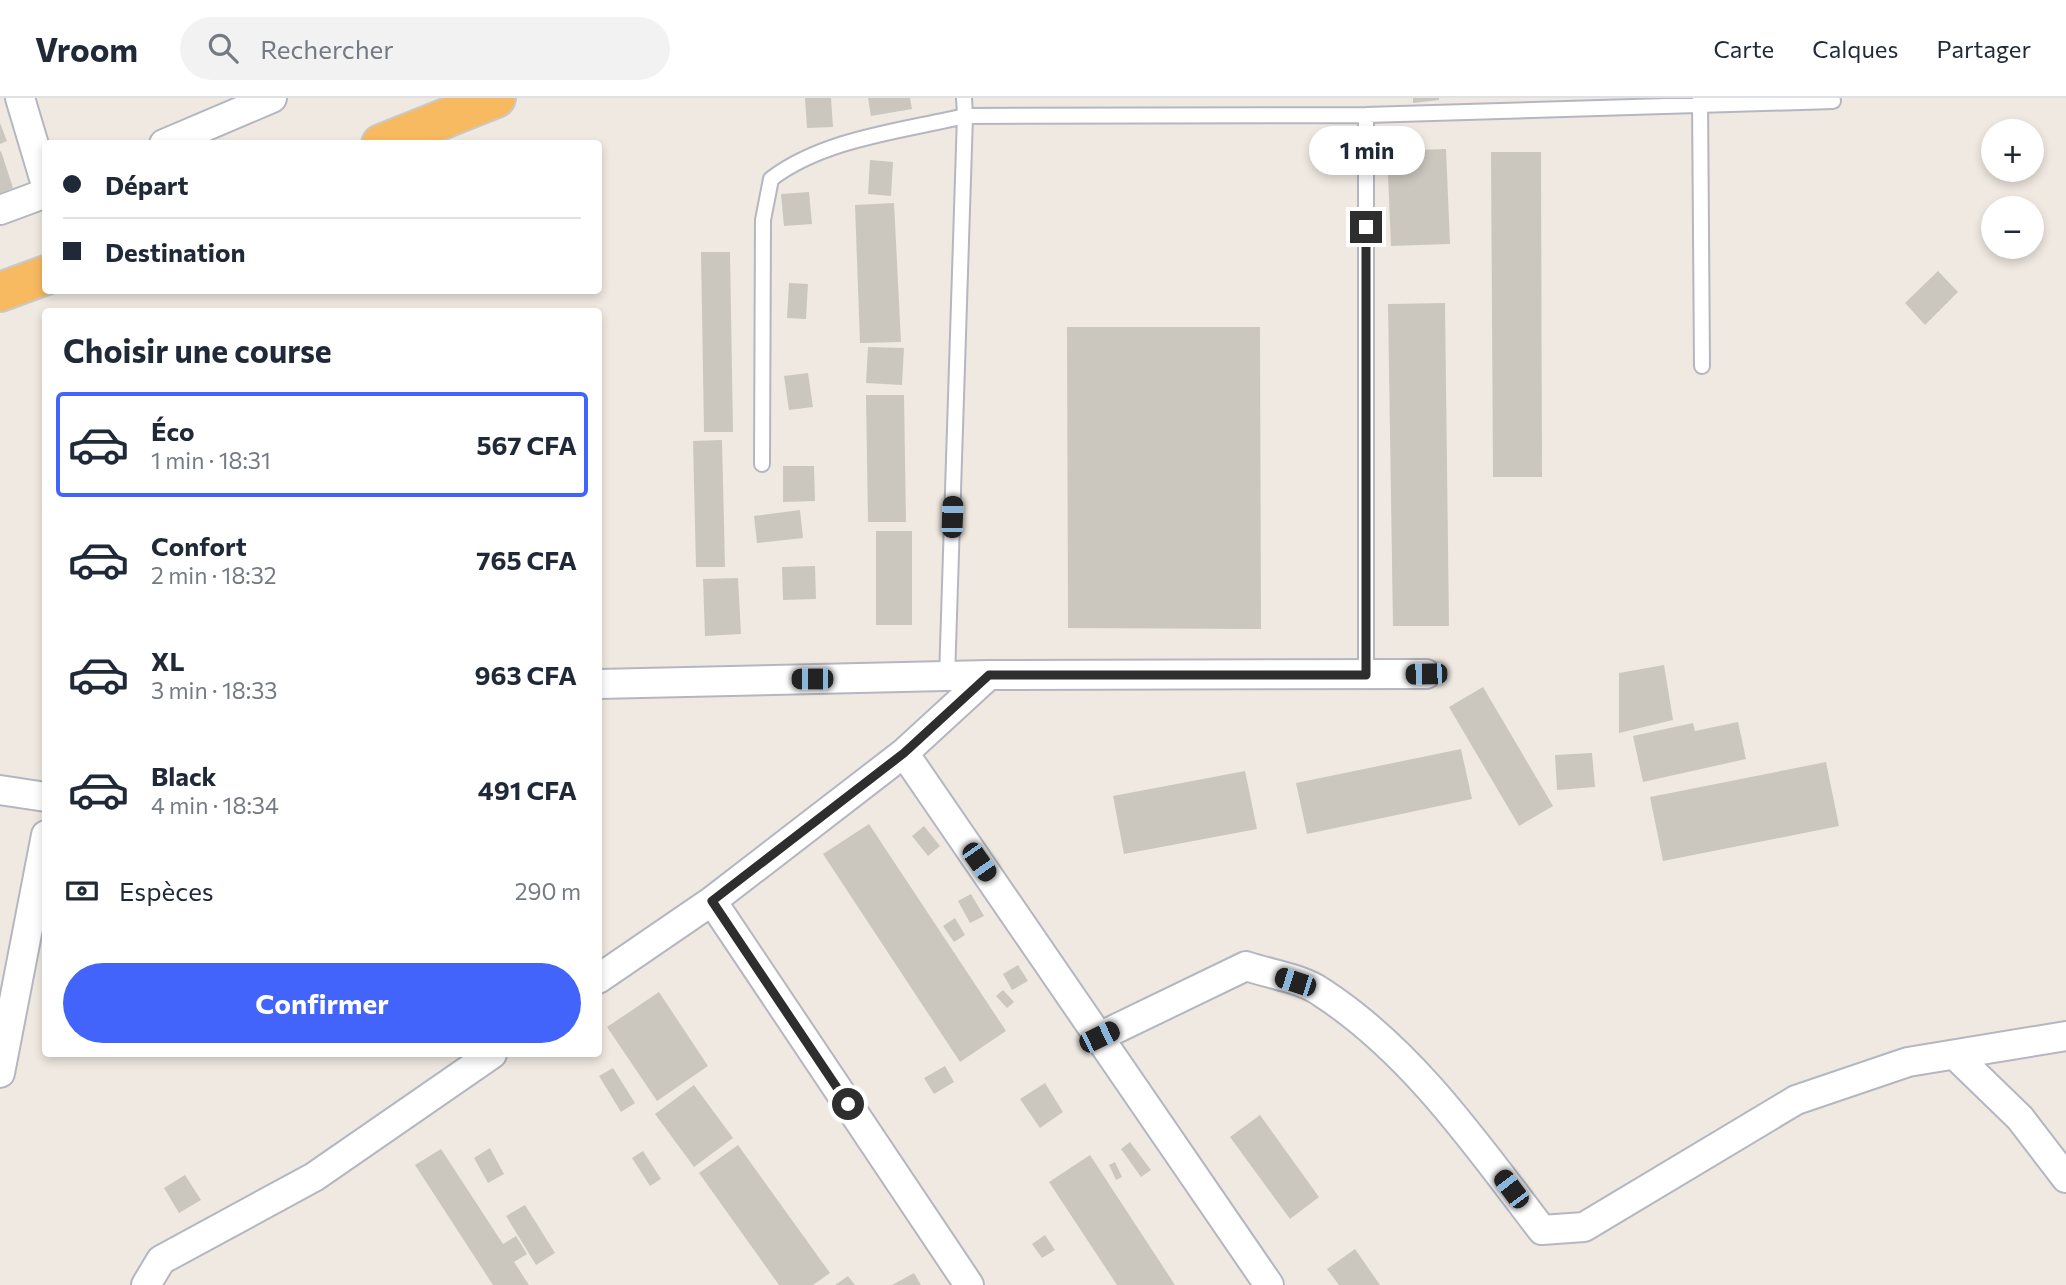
<!DOCTYPE html>
<html lang="fr">
<head>
<meta charset="utf-8">
<style>
	:root { --surface:#fff; --page:#f2f2f3; --text:#1f2937; --muted:#747a83; --line:#e0e1e3; --accent:#4264fb }
	body { margin:0; font-family:Commissioner,sans-serif; background:var(--page); color:var(--text); height:100vh; display:flex; flex-direction:column; font-size:26px; white-space:nowrap }
	* { box-sizing:border-box; margin:0 }
	p { font-size:23px; color:var(--muted) }
	.icon { flex:none; width:38px; height:38px; fill:none; stroke:currentColor; stroke-width:2; stroke-linecap:round; stroke-linejoin:round }
	.map { position:relative; flex:1; overflow:hidden }
	.sheet { position:absolute; left:42px; top:210px; width:560px; height:749px; display:flex; flex-direction:column; background:var(--surface); border-radius:7px; box-shadow:0 4px 10px #0003 }
	.sheet>* { flex:none }
	.top-card { position:absolute; left:42px; top:42px; width:560px; height:154px; border-radius:7px; box-shadow:0 4px 10px #0003; display:grid; align-content:center; height:154px; padding:0 21px; background:var(--surface) }
	.controls { position:absolute; left:1981px; top:21px; display:grid; gap:14px }
	.controls a { display:grid; place-items:center; width:63px; height:63px; border-radius:50%; background:var(--surface); box-shadow:0 4px 10px #0003; font-size:35px }
	.end { position:absolute; width:32px; height:32px; margin:-16px; border:9px solid #2e2e2e; background:#fff; box-shadow:0 0 0 4px #fff }
	.from { border-radius:50% }
	.bubble { position:absolute; height:49px; border-radius:24px; background:var(--surface); box-shadow:0 4px 10px #0003; font-size:23px; font-weight:700; line-height:49px; text-align:center }
	.car { position:absolute; width:21px; height:42px; margin:-21px -10px; border-radius:9px; box-shadow:0 0 5px 2px #0007; background:linear-gradient(#222 24%,#8ab4d8 0 40%,#222 0 76%,#8ab4d8 0 86%,#222 0) }
	.top-card b { display:flex; align-items:center; gap:24px; height:66px; font-size:26px }
	.top-card b+b { border-top:2px solid var(--line) }
	.top-card i { width:18px; height:18px; background:var(--text) }
	ul { padding:0; list-style:none }
	li { display:flex; align-items:center; gap:21px; height:105px; margin:0 14px 10px; padding:0 7px; border:4px solid transparent; border-radius:7px }
	li div { flex:1 }
	li b { display:block; font-size:26px }
	li em { font-style:normal; font-weight:700 }
	li.current { border-color:var(--accent) }
	li>.icon { width:63px; height:63px; stroke-width:1.5 }
	h2 { padding:0 21px; font-size:32px; line-height:84px }
	.pay { display:flex; align-items:center; gap:18px; height:77px; padding:0 21px; font-size:26px }
	.pay p { margin-inline-start:auto }
	.action { display:flex; gap:14px; margin-top:auto; padding:14px 21px }
	.action a { flex:1; height:80px; border-radius:42px; background:var(--accent); color:#fff; font-size:28px; font-weight:700; line-height:80px; text-align:center }
	header { display:flex; align-items:center; gap:42px; box-sizing:border-box; height:98px; padding:0 35px; background:var(--surface); border-bottom:2px solid var(--line) }
	header strong { font-size:33px }
	nav { display:flex; gap:38px; margin-inline-start:auto; font-size:24px }
	.search { width:490px; height:63px; background:var(--page); display:flex; align-items:center; gap:18px; box-sizing:border-box; padding:0 24px; border-radius:38px; color:var(--muted); font-size:26px }
	.map>svg:first-child { display:block }
	.building { fill:#cbc7bf }
	.lines { fill:none; stroke-linecap:round; stroke-linejoin:round }
	.service-casing { stroke:#b4b7c1; stroke-width:18 }
	.minor-casing { stroke:#b4b7c1; stroke-width:32 }
	.trunk-casing { stroke:#c9c9c9; stroke-width:42 }
	.service { stroke:#fff; stroke-width:14 }
	.minor { stroke:#fff; stroke-width:28 }
	.trunk { stroke:#f8ba60; stroke-width:38 }
	.route { stroke:#2e2e2e; stroke-width:9 }
</style>
</head>
<body>
<header>
<strong>Vroom</strong>
<div class="search"><svg class="icon" aria-label="search" viewBox="0 0 24 24"><circle cx="10" cy="10" r="6"/><path d="M15 15l6 6"/></svg>Rechercher</div>
<nav><a>Carte</a><a>Calques</a><a>Partager</a></nav>
</header>
<div class="map">
<svg width="2066" height="1187" viewBox="0 0 2066 1187">
	<rect width="100%" height="100%" fill="#efe9e1"/>
	<!-- building -->
	<path class="building" d="M805,0H831L833,29L807,30Z
		M868,0H910L912,11L871,18Z
		M1413,0H1439V2L1413,5Z
		M0,25L7,43L0,46Z
		M1446,51L1450,146L1391,148L1387,53Z
		M1,53L13,90L0,95V54Z
		M1491,54H1541L1542,379H1493Z
		M870,62L893,64L891,98L868,96Z
		M809,94L812,126L784,128L781,96Z
		M894,105L901,244L860,245L855,107Z
		M701,154H730L733,334H704Z
		M1938,173L1958,194L1925,227L1905,205Z
		M789,185L808,186L806,221L787,220Z
		M1445,205L1449,528H1393L1388,206Z
		M1067,229H1260L1261,531L1068,530Z
		M868,249L904,250L902,287L866,285Z
		M808,275L813,309L789,312L784,278Z
		M866,297H904L906,424H868Z
		M722,342L725,469H696L693,343Z
		M783,368H814L815,403L783,404Z
		M800,412L803,440L757,445L754,418Z
		M876,433H912V527H876Z
		M815,468L816,501L783,502L782,469Z
		M738,480L741,536L705,538L703,481Z
		M1664,567L1673,622L1619,635V575Z
		M1483,589L1553,708L1519,728L1449,609Z
		M1738,624L1746,661L1643,684L1633,638L1693,625L1695,633Z
		M1461,651L1472,701L1307,736L1296,685Z
		M1592,655L1595,689L1557,692L1555,657Z
		M1826,664L1839,728L1663,763L1650,699Z
		M1245,673L1257,731L1124,756L1113,698Z
		M869,726L1006,933L960,964L823,756Z
		M924,728L940,748L928,758L912,738Z
		M971,796L984,818L970,825L958,803Z
		M955,820L965,837L954,844L943,828Z
		M1018,867L1028,883L1012,892L1003,876Z
		M1003,892L1014,904L1007,910L996,898Z
		M659,894L708,968L657,1003L607,929Z
		M945,968L954,984L934,996L924,980Z
		M613,970L635,1005L621,1014L599,978Z
		M1045,985L1063,1014L1040,1030L1020,1001Z
		M694,987L733,1040L694,1069L655,1016Z
		M1260,1017L1319,1099L1290,1121L1230,1039Z
		M1130,1044L1151,1072L1141,1079L1121,1051Z
		M738,1047L830,1175L813,1187H779L699,1075Z
		M490,1050L504,1076L488,1085L474,1060Z
		M441,1051L503,1146L516,1138L527,1156L514,1164L529,1187H493L415,1067Z
		M643,1053L661,1081L650,1088L632,1060Z
		M1090,1057L1175,1187H1117L1049,1084Z
		M1115,1064L1122,1079L1116,1082L1109,1067Z
		M185,1077L201,1102L179,1115L164,1090Z
		M525,1107L555,1155L536,1167L506,1118Z
		M1045,1137L1055,1152L1042,1160L1032,1146Z
		M1355,1151L1380,1187H1339L1327,1171Z
		M914,1175L921,1187H892Z
		M848,1178L855,1187H835Z"/>
	<g class="lines">
		<defs>
			<path id="service" d="M1700,0L1702,268
				M1366,17L1833,3
				M762,366L763,122L771,81C823,41 901,33 965,18L964,0
				M947,580L965,18L1366,17V577"/>
			<path id="minor" d="M20,0L46,87
				M164,46L272,0
				M0,112L46,95
				M598,586L989,577L1426,576
				M904,655L1269,1187
				M0,692L46,699
				M712,803L969,1187
				M598,881L712,803L904,655L989,577
				M1099,939L1246,868C1269,876 1301,880 1321,894C1412,953 1477,1047 1542,1132L1584,1129L1796,1002L1908,964L2066,938
				M1955,957L2020,1020L2066,1080
				M0,975L46,737
				M146,1187L161,1162L314,1079L492,956"/>
			<path id="trunk" d="M381,46L496,0
				M0,194L46,177"/>
		</defs>
		<!-- service casing -->
		<use href="#service" class="service-casing"/>
		<!-- minor casing -->
		<use href="#minor" class="minor-casing"/>
		<!-- trunk casing -->
		<use href="#trunk" class="trunk-casing"/>
		<!-- service -->
		<use href="#service" class="service"/>
		<!-- minor -->
		<use href="#minor" class="minor"/>
		<!-- trunk -->
		<use href="#trunk" class="trunk"/>
	</g>
	<g class="lines">
		<!-- route -->
		<path class="route" d="M848,1006L712,803L904,655L989,577H1366V129"/>
	</g>
</svg>
<div class="controls">
<a>+</a>
<a>−</a>
</div>
<i class="end from" style="left:848px;top:1006px"></i>
<i class="end" style="left:1366px;top:129px"></i>
<div class="bubble" style="left:1309px;top:28px;width:116px">1 min</div>
<i class="car" style="left:952px;top:419px;rotate:2deg"></i>
<i class="car" style="left:1426px;top:576px;rotate:269deg"></i>
<i class="car" style="left:812px;top:581px;rotate:270deg"></i>
<i class="car" style="left:979px;top:764px;rotate:145deg"></i>
<i class="car" style="left:1295px;top:884px;rotate:288deg"></i>
<i class="car" style="left:1099px;top:939px;rotate:64deg"></i>
<i class="car" style="left:1511px;top:1091px;rotate:323deg"></i>
<div class="top-card">
<b><i class="from"></i>Départ</b>
<b><i></i>Destination</b>
</div>
<section class="sheet">
<h2>Choisir une course</h2>
<ul>
<li class="current"><svg class="icon" aria-label="car" viewBox="0 0 24 24"><path d="M5 17H2v-5l4-1 3-4h7l3 4 3 1v5h-3M9 17h6M6 11h13"/><circle cx="7" cy="17" r="2"/><circle cx="17" cy="17" r="2"/></svg><div><b>Éco</b><p>1 min · 18:31</p></div><em>567 CFA</em></li>
<li><svg class="icon" aria-label="car" viewBox="0 0 24 24"><path d="M5 17H2v-5l4-1 3-4h7l3 4 3 1v5h-3M9 17h6M6 11h13"/><circle cx="7" cy="17" r="2"/><circle cx="17" cy="17" r="2"/></svg><div><b>Confort</b><p>2 min · 18:32</p></div><em>765 CFA</em></li>
<li><svg class="icon" aria-label="car" viewBox="0 0 24 24"><path d="M5 17H2v-5l4-1 3-4h7l3 4 3 1v5h-3M9 17h6M6 11h13"/><circle cx="7" cy="17" r="2"/><circle cx="17" cy="17" r="2"/></svg><div><b>XL</b><p>3 min · 18:33</p></div><em>963 CFA</em></li>
<li><svg class="icon" aria-label="car" viewBox="0 0 24 24"><path d="M5 17H2v-5l4-1 3-4h7l3 4 3 1v5h-3M9 17h6M6 11h13"/><circle cx="7" cy="17" r="2"/><circle cx="17" cy="17" r="2"/></svg><div><b>Black</b><p>4 min · 18:34</p></div><em>491 CFA</em></li>
</ul>
<div class="pay"><svg class="icon" aria-label="cash" viewBox="0 0 24 24"><path d="M3 7h18v10H3z"/><circle cx="12" cy="12" r="2"/></svg>Espèces<p>290 m</p></div>
<div class="action"><a>Confirmer</a></div>
</section>
</div>
</body>
</html>
